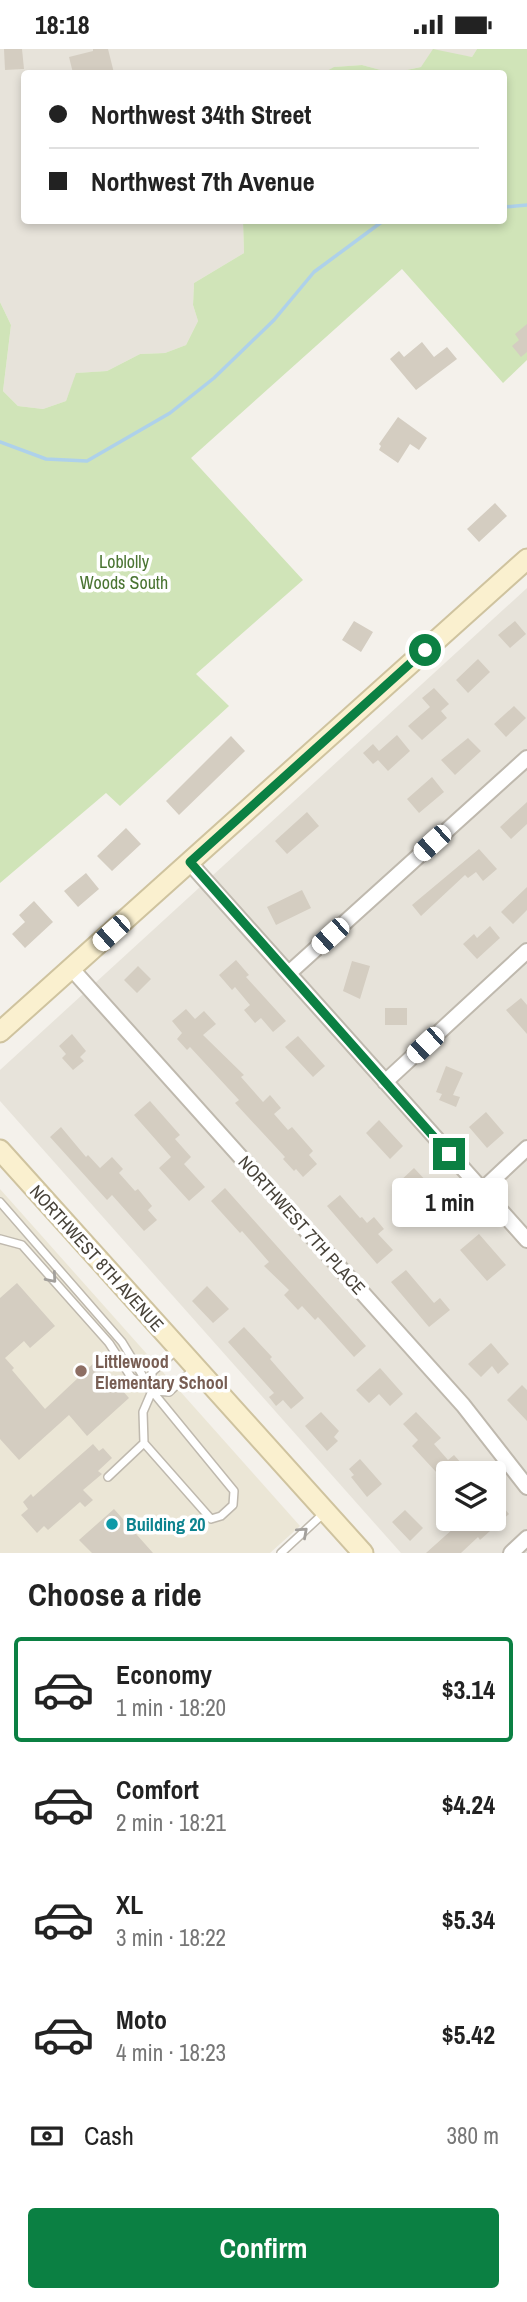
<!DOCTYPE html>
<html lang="en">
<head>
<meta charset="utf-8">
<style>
	:root { --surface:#fff; --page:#f2f2f2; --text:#222; --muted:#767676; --line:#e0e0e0; --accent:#0b8043 }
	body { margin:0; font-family:"Archivo Narrow",sans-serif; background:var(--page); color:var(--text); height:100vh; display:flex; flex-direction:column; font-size:26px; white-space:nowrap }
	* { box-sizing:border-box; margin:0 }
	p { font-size:23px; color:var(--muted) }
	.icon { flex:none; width:38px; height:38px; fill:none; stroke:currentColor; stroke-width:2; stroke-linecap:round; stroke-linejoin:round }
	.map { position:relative; height:1504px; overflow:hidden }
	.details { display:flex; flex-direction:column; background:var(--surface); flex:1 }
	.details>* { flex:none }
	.top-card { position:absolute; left:21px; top:21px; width:486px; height:154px; border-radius:7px; box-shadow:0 4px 10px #0003; display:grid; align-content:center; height:154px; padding:0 28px; background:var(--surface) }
	.buttons { position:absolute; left:436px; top:1412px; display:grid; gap:14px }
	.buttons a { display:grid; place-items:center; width:70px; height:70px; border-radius:7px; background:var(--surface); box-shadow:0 4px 10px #0003; font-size:35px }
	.end { position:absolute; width:32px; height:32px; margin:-16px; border:9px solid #0b8043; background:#fff; box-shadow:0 0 0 4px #fff }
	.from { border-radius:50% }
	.bubble { position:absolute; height:49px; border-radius:7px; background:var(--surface); box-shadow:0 4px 10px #0003; font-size:23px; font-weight:700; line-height:49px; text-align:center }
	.car { position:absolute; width:21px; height:42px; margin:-21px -10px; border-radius:9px; box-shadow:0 0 5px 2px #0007; background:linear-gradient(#fff 24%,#345 0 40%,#fff 0 76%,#345 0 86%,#fff 0) }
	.top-card b { display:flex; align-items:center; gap:24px; height:66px; font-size:26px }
	.top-card b+b { border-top:2px solid var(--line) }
	.top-card i { width:18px; height:18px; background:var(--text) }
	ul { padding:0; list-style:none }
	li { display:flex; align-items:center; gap:21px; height:105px; margin:0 14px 10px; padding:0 14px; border:4px solid transparent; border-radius:7px }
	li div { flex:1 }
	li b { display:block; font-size:26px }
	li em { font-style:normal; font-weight:700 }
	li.on { border-color:var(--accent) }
	li>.icon { width:63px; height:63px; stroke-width:1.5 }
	h2 { padding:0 28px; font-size:32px; line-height:84px }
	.pay { display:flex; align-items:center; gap:18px; height:77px; padding:0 28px; font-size:26px }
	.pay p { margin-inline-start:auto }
	.primary-button { display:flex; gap:14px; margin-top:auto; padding:14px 28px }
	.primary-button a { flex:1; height:80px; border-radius:7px; background:var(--accent); color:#fff; font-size:28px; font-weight:700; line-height:80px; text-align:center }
	.status { display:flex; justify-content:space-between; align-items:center; height:49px; padding:0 35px; background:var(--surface); direction:ltr }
	.status svg { height:19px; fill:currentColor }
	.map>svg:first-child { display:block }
	.residential { fill:#e7e3da; fill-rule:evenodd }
	.education { fill:#ebe6d6 }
	.green { fill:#d0e4b8 }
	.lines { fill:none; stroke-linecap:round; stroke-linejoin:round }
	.stream { stroke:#aed1ea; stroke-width:3.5 }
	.building { fill:#d4cdc1 }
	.lane-casing { stroke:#bfb9ae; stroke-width:10 }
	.street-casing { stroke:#bfb9ae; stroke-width:18 }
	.secondary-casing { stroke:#cfc39f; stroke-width:23 }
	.lane { stroke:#fff; stroke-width:7 }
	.street { stroke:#fff; stroke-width:14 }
	.secondary { stroke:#faf0cf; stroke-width:19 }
	.oneway { stroke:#a3a09c }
	.route { stroke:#0b8043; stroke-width:9 }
	.education-dot { fill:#8d6e63; stroke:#fff; stroke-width:2.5 }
	.culture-dot { fill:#0f9aa8; stroke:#fff; stroke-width:2.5 }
	.labels { text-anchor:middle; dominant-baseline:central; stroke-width:7; stroke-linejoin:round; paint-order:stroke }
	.park-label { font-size:18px; fill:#4a7432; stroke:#fff }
	.street-label { font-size:18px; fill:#474239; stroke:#fff }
	.education-label { font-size:18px; font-weight:bold; fill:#785e54; stroke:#fff; text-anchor:start }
	.culture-label { font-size:18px; font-weight:bold; fill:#0d838f; stroke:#fff; text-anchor:start }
</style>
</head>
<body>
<div class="status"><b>18:18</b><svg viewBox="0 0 49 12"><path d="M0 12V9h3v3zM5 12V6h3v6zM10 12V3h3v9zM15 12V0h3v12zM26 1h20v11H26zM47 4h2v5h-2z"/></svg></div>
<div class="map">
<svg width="527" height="1504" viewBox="0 0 527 1504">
	<rect width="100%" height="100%" fill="#f4f1eb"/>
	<!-- residential -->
	<path class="residential" d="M0,0H477L472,8L454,6L421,18L392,24L362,16L335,18L323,24H24V172H243L244,204L194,234L193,256L198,272L186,296L165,304L140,305L107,322L77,324L66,352L43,360L18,357L3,342L11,276L0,253Z
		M527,539V1504H401L0,1052V1021ZM448,1424H494V1470H448Z"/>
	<!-- education -->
	<path class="education" d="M0,1140L300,1477L270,1504H0Z"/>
	<!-- green -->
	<path class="green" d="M433,0L472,8L477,0H527V311L503,334L402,220L191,409L303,531L196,625L229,657L120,757L106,744L0,834V253L11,276L3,342L18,357L43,360L66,352L76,324L107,322L140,305L165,304L186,296L198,272L193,256L194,234L244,204L243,172H504V24H323L334,18L362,16L392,24L421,18Z"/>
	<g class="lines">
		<!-- stream -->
		<path class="stream" d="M504,158L527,156
			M0,393L46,410L87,412L170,364L214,329L274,271L314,223L383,172"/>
	</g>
	<!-- building -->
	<path class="building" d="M4,0H22L24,20L5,21Z
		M93,0H108L114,24H73L69,8L93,2Z
		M527,275V303L521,308L512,297L519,291L515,285Z
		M422,293L434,308L447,298L457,310L416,341L390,310L399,302L404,308Z
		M398,368L427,389L419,401L410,395L398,414L379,401L381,397L379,395Z
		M495,454L507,467L479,493L467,480Z
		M354,572L373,583L361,603L342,591Z
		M515,572L526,585L510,599L498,586Z
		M478,610L490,623L468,644L456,631Z
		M434,639L449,655L441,662L447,669L422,691L408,677L430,658L422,649Z
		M514,657L526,669L506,688L494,675Z
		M397,686L410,702L388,722L378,711L373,715L363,704L373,695L379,702Z
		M231,687L245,702L179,766L166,752Z
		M468,689L481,702L455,726L441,711Z
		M432,728L444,743L419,764L407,750Z
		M527,753V775L511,790L500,778Z
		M307,763L319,777L287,805L275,792Z
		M126,779L141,795L112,822L97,807Z
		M479,800L497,820L483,832L476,823L468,829L465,826L421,867L412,856Z
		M86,824L99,840L78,858L64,842Z
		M527,838V861L513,875L501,863Z
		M302,841L311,859L276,876L267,858Z
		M34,852L53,873L25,899L12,885L25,873L19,866Z
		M490,877L500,889L477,910L463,895L474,885L477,889Z
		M236,911L249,926L246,928L286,972L273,983L261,969L255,974L244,961L250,956L235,938L232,941L219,926Z
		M352,912L370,917L360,950L343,942Z
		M138,917L151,930L137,944L124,931Z
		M521,949L527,956V985L506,961Z
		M385,959H407V976H385Z
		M186,960L195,970L204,962L216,975L203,986L244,1026L241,1028L263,1053L270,1046L281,1059L274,1065L288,1081L292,1078L313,1102L309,1106L317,1115L303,1128L296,1120L294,1122L283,1110L285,1108L235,1054L239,1051L190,998L187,1001L177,990L182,984L172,972Z
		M72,985L86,1002L80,1008L84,1012L73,1021L62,1009L66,1005L59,997Z
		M298,987L325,1017L313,1028L285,998Z
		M446,1017L463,1024L453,1046L460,1048L456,1058L439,1051L442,1045L436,1043Z
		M150,1052L180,1086L175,1090L191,1108L184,1115L205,1138L189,1152L159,1119L171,1108L134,1066Z
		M486,1063L504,1084L487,1099L469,1078Z
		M379,1071L403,1097L390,1110L366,1084Z
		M61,1078L86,1108L88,1106L100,1119L112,1108L123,1120L119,1124L135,1142L138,1140L152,1157L148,1161L157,1171L144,1182L112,1146L107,1151L50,1088Z
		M414,1119L444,1151L432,1162L421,1151L417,1155L398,1134Z
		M225,1139L366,1297L354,1308L318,1268L315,1271L302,1257L298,1261L284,1246L289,1241L264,1217L269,1213L242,1182L240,1184L211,1152Z
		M340,1146L360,1169L362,1168L367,1174L374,1168L384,1180L378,1185L393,1201L377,1215L327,1157Z
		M479,1185L506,1216L487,1232L460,1201Z
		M406,1221L434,1254L440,1249L450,1261L429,1278L391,1233Z
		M17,1234L55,1277L30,1299L24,1292L5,1309L14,1319L12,1321L45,1360L96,1312L129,1349L87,1387L69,1366L19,1411L0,1390V1249Z
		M207,1237L229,1260L213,1274L192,1252Z
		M244,1278L272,1308L270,1310L304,1349L291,1360L283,1351L276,1357L269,1348L274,1344L228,1293Z
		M491,1294L509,1315L498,1325L492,1317L481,1328L468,1315Z
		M380,1319L403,1345L390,1357L379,1345L369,1354L356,1341Z
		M522,1336L527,1341V1372L507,1351Z
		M321,1363L339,1382L334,1388L338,1392L327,1402L305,1377Z
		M416,1363L441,1389L434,1395L448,1411L454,1406L470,1424H444L441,1421L437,1424L412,1397L418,1391L403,1375Z
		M93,1395L99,1402L103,1399L112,1409L98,1422L102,1425L83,1441L93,1451L85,1458L80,1453L48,1481L44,1477L37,1484L21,1466L28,1460L23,1453L31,1445L33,1448Z
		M360,1410L382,1435L367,1448L351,1428L354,1426L349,1420Z
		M494,1447L509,1465L480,1491L478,1488L461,1504H426L464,1470H494Z
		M114,1460L153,1504H92L79,1491Z
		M405,1461L423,1479L410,1492L392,1473Z"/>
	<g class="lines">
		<defs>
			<path id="lane" d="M0,1153L122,1293L152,1342L234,1442L233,1456L221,1467L211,1470L144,1394
				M0,1190L22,1196L109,1294L131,1328L152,1342L169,1343L195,1319
				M108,1428L144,1394L143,1363L152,1342V1323L178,1300
				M281,1504L324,1464"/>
			<path id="street" d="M189,813L527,1191
				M71,919L463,1356L527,1438
				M289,924L527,709
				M385,1033L527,902
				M482,1141L527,1099
				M511,1504L527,1489"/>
			<path id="secondary" d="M0,983L527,510
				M0,1101L363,1504"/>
		</defs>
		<!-- lane casing -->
		<use href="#lane" class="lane-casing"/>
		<!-- street casing -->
		<use href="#street" class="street-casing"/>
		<!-- secondary casing -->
		<use href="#secondary" class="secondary-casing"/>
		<!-- lane -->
		<use href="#lane" class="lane"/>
		<!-- street -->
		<use href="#street" class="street"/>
		<!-- secondary -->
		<use href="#secondary" class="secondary"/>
	</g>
	<!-- one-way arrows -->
	<defs><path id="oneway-chevron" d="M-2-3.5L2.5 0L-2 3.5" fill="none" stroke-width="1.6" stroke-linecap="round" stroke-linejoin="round" transform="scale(1.75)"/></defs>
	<g class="oneway">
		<use href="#oneway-chevron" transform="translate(52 1229) rotate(49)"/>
		<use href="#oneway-chevron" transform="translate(303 1483) rotate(-42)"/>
	</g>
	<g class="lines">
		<!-- route -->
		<path class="route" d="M425,601L190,813L449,1105"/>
	</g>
	<!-- markers -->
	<circle class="education-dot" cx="81" cy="1322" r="7"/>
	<circle class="culture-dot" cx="112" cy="1475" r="7"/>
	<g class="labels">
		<!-- park labels -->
		<g class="park-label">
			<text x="124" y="512">Loblolly<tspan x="124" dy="21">Woods South</tspan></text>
		</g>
		<!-- street labels -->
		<g class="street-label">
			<text transform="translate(302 1176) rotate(48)">NORTHWEST 7TH PLACE</text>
			<text transform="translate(97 1209) rotate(48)">NORTHWEST 8TH AVENUE</text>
		</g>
		<!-- education labels -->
		<g class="education-label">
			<text x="95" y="1312">Littlewood<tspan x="95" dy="21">Elementary School</tspan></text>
		</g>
		<!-- culture labels -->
		<g class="culture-label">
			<text x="126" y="1475">Building 20</text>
		</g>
	</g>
</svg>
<div class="buttons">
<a><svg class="icon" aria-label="layers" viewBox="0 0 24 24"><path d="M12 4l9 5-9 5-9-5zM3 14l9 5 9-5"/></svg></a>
</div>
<i class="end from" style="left:425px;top:601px"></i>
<i class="end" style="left:449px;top:1105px"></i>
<div class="bubble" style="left:392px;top:1129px;width:116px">1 min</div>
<i class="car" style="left:432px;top:794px;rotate:228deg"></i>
<i class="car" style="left:111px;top:884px;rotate:228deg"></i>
<i class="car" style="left:330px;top:887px;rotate:228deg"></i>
<i class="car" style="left:425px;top:996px;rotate:227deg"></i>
<div class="top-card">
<b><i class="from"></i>Northwest 34th Street</b>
<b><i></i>Northwest 7th Avenue</b>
</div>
</div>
<section class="details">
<h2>Choose a ride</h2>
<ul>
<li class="on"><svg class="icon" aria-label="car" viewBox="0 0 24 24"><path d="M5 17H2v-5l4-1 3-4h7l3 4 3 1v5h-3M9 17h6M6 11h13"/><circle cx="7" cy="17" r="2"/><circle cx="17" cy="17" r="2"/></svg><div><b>Economy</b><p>1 min · 18:20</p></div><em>$3.14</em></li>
<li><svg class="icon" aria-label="car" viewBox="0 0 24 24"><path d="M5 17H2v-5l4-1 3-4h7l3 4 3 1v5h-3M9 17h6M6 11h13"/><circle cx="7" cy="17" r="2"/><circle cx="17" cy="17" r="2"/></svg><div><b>Comfort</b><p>2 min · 18:21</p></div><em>$4.24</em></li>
<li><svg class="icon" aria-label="car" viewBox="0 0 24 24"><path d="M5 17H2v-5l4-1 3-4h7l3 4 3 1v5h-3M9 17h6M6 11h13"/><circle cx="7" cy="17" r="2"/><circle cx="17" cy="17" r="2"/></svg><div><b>XL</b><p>3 min · 18:22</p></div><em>$5.34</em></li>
<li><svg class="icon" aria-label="car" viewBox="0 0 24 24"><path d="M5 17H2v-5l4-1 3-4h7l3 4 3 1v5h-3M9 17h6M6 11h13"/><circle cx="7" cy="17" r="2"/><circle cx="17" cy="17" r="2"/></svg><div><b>Moto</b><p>4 min · 18:23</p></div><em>$5.42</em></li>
</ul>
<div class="pay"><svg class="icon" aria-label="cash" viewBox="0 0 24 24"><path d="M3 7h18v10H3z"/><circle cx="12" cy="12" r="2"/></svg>Cash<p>380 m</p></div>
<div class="primary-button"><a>Confirm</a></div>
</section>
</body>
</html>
